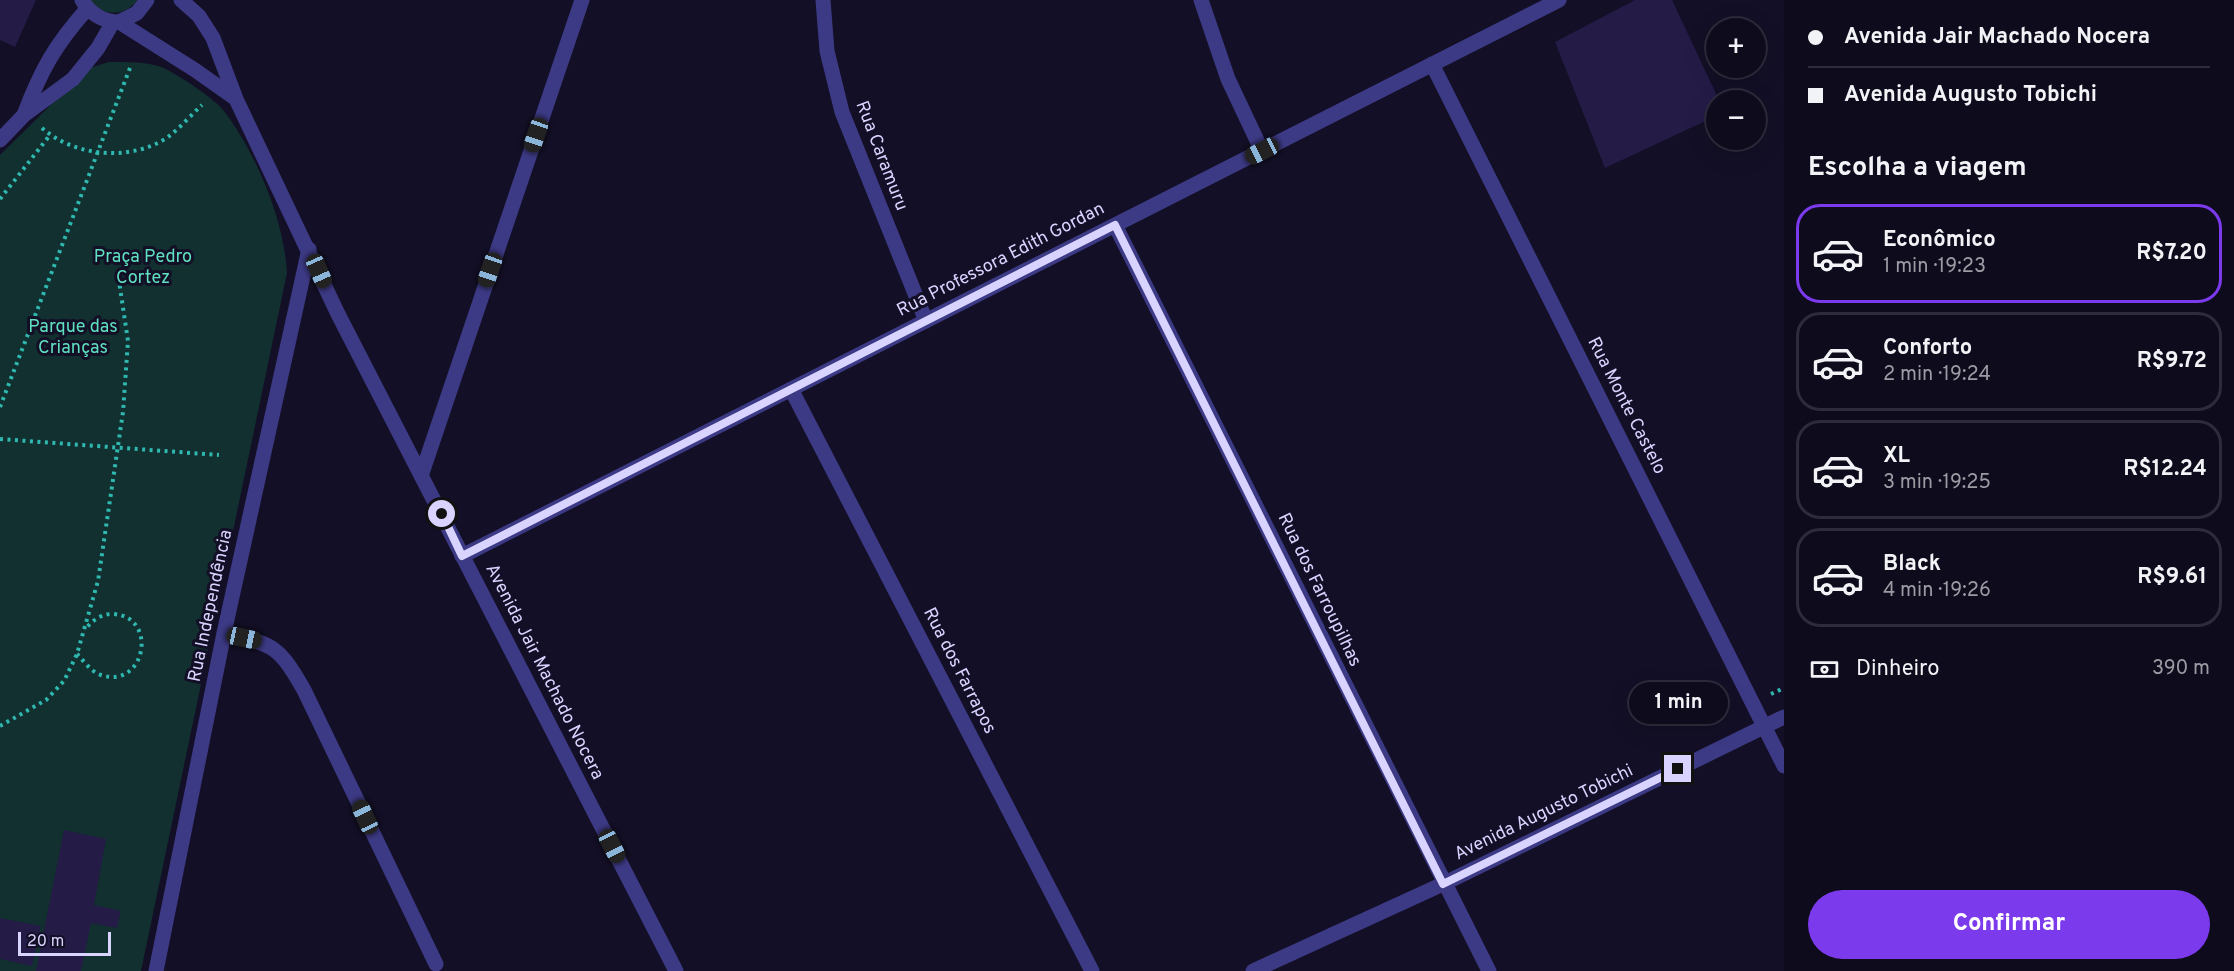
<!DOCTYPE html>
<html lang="pt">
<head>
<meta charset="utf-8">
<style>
	:root { --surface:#0e0b1c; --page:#171425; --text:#f1f3f6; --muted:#9b9ba3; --line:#2e2b3b; --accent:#7c3aed }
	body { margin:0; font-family:Overpass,sans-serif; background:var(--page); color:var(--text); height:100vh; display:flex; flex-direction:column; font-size:22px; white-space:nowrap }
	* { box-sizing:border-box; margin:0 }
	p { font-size:20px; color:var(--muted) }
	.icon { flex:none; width:33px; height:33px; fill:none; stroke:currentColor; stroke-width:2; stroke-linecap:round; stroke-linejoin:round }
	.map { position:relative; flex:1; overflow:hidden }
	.side { display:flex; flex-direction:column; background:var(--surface); width:450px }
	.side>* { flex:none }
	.banner { display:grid; align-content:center; height:132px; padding:0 24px; background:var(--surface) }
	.fabs { position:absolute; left:1706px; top:18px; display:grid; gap:12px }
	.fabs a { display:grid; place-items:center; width:60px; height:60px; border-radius:50%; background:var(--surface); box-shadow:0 6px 24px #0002,0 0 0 2px var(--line); font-size:30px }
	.scale { position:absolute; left:18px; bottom:15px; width:93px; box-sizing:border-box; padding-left:6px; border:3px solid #d9d4ff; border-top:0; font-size:16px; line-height:21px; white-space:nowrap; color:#d9d4ff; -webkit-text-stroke:4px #130f26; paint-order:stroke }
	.end { position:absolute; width:27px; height:27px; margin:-14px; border:8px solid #d9d4ff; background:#111; box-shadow:0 0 0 3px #111 }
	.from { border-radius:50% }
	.bubble { position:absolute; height:42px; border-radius:21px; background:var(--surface); box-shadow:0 6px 24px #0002,0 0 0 2px var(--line); font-size:20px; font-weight:700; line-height:42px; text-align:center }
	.car { position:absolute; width:18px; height:36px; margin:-18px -9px; border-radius:8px; box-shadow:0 0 4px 2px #0007; background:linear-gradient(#222 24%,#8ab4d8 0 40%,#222 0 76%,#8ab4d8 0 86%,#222 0) }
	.banner b { display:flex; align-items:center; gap:21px; height:57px; font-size:22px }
	.banner b+b { border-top:2px solid var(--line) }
	.banner i { width:15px; height:15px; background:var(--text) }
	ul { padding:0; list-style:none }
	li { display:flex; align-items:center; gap:18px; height:99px; margin:0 12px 9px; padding:0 12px; border:3px solid var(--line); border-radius:24px }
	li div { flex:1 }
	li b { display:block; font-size:22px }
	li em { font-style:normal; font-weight:700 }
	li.current { border-color:var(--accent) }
	li>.icon { width:54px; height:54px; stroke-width:1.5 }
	h2 { padding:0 24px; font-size:27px; line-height:72px }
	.pay { display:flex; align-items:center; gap:15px; height:66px; padding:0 24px; font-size:22px }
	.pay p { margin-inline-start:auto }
	.button { display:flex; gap:12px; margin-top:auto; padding:12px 24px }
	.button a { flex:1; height:69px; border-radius:36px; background:var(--accent); color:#fff; font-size:24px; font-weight:700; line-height:69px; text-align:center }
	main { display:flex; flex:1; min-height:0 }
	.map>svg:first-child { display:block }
	.green { fill:#12302f }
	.building { fill:#241b47 }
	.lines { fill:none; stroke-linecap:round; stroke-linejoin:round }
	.path { stroke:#2fb8b0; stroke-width:4; stroke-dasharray:3 4.5; stroke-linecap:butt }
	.minor { stroke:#3d3a85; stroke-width:15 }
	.tertiary { stroke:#3d3a85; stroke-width:15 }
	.route { stroke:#d9d4ff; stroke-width:8 }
	.labels { text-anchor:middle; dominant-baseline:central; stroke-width:6; stroke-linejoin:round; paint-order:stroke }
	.street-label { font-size:18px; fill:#d9d4ff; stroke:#130f26 }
	.park-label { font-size:18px; fill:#5fe0c0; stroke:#130f26 }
</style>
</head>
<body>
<main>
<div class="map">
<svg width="1784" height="971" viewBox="0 0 1784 971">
	<rect width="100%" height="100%" fill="#130f26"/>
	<!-- green -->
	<path class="green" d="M89,0H138C124,17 103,17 89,0Z
		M109,62C127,62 151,61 168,70C182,78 214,98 224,111C256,153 284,219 287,273L141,971H0V155L87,69Z"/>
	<!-- building -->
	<path class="building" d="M0,0H36L15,47L0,40Z
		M1635,0H1672L1719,100H1716V116L1605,168L1555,42Z
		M64,830L106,839L94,905L121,911L117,928L91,923L81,971H36Z
		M0,918L41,926L32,966L0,959Z"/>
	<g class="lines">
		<!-- path -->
		<path class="path" d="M42,128C75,157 131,162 168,137C180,128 191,115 202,105
			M0,199L50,135
			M0,407L130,68
			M0,439L219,455
			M77,654C84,661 91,672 101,675C146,690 159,615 112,614C101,614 91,621 85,630
			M1771,694L1784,688
			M0,726L46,700L64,681L77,654L98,581L123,412L128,341L119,281"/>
		<!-- minor -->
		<path class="minor" d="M823,0L827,51L842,112L926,321
			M1201,0L1228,79L1262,151
			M1432,64L1784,766
			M1115,225L1489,971
			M791,389L1092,971
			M422,473L582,0
			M462,556L1559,0
			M224,633C275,645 278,645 304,690L436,964
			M156,971L224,633L309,249"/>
		<!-- tertiary -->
		<path class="tertiary" d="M82,0C89,13 103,22 119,22L137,13L147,0
			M181,0L199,16L213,38L236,99L338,314L676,971
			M119,22L195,70L236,99
			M24,115C41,70 55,45 87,9
			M0,140L24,115L73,79L98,48L113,22
			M1253,971L1443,884L1784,717"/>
	</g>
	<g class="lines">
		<!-- route -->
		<path class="route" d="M442,514L462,556L1115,225L1443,884L1678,769"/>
	</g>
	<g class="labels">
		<!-- street labels -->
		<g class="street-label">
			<text transform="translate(881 156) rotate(69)">Rua Caramuru</text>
			<text transform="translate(1001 260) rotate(-27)">Rua Professora Edith Gordan</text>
			<text transform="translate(1626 406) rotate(63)">Rua Monte Castelo</text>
			<text transform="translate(1319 590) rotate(64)">Rua dos Farroupilhas</text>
			<text transform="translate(211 606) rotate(-78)">Rua Independência</text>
			<text transform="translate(959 671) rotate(63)">Rua dos Farrapos</text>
			<text transform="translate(544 672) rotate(63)">Avenida Jair Machado Nocera</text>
			<text transform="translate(1544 813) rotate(-26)">Avenida Augusto Tobichi</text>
		</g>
		<!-- park labels -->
		<g class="park-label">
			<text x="143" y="257">Praça Pedro<tspan x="143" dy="21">Cortez</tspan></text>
			<text x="73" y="327">Parque das<tspan x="73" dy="21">Crianças</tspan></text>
		</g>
	</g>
</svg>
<div class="fabs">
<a>+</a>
<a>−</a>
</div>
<div class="scale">20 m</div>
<i class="end from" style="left:442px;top:514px"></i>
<i class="end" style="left:1678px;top:769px"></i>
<div class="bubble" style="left:1629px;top:682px;width:99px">1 min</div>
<i class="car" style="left:536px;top:135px;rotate:199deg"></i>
<i class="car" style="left:1262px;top:151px;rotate:243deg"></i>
<i class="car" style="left:490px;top:270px;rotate:199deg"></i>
<i class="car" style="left:319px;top:271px;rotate:156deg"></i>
<i class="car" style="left:244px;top:638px;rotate:102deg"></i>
<i class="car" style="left:365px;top:817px;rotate:335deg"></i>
<i class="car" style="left:612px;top:846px;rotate:153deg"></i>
</div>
<section class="side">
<div class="banner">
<b><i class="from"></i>Avenida Jair Machado Nocera</b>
<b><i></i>Avenida Augusto Tobichi</b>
</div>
<h2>Escolha a viagem</h2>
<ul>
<li class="current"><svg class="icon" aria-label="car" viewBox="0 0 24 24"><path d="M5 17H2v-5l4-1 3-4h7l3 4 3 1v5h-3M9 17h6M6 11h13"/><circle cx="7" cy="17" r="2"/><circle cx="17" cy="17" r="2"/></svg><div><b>Econômico</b><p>1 min · 19:23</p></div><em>R$7.20</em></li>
<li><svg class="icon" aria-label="car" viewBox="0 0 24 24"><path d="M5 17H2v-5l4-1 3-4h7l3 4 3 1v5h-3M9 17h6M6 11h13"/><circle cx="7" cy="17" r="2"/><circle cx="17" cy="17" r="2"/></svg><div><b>Conforto</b><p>2 min · 19:24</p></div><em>R$9.72</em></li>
<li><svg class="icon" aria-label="car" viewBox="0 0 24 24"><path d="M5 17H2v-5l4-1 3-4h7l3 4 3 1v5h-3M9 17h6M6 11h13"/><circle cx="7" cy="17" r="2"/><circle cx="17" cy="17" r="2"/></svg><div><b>XL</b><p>3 min · 19:25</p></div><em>R$12.24</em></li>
<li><svg class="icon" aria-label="car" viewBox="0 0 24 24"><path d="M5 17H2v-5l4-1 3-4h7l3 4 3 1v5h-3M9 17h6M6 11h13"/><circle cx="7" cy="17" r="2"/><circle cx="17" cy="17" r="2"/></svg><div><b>Black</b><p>4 min · 19:26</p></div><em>R$9.61</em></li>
</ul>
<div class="pay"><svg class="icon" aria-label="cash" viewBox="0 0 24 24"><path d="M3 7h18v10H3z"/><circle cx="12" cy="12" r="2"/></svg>Dinheiro<p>390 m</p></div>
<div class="button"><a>Confirmar</a></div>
</section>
</main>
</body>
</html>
